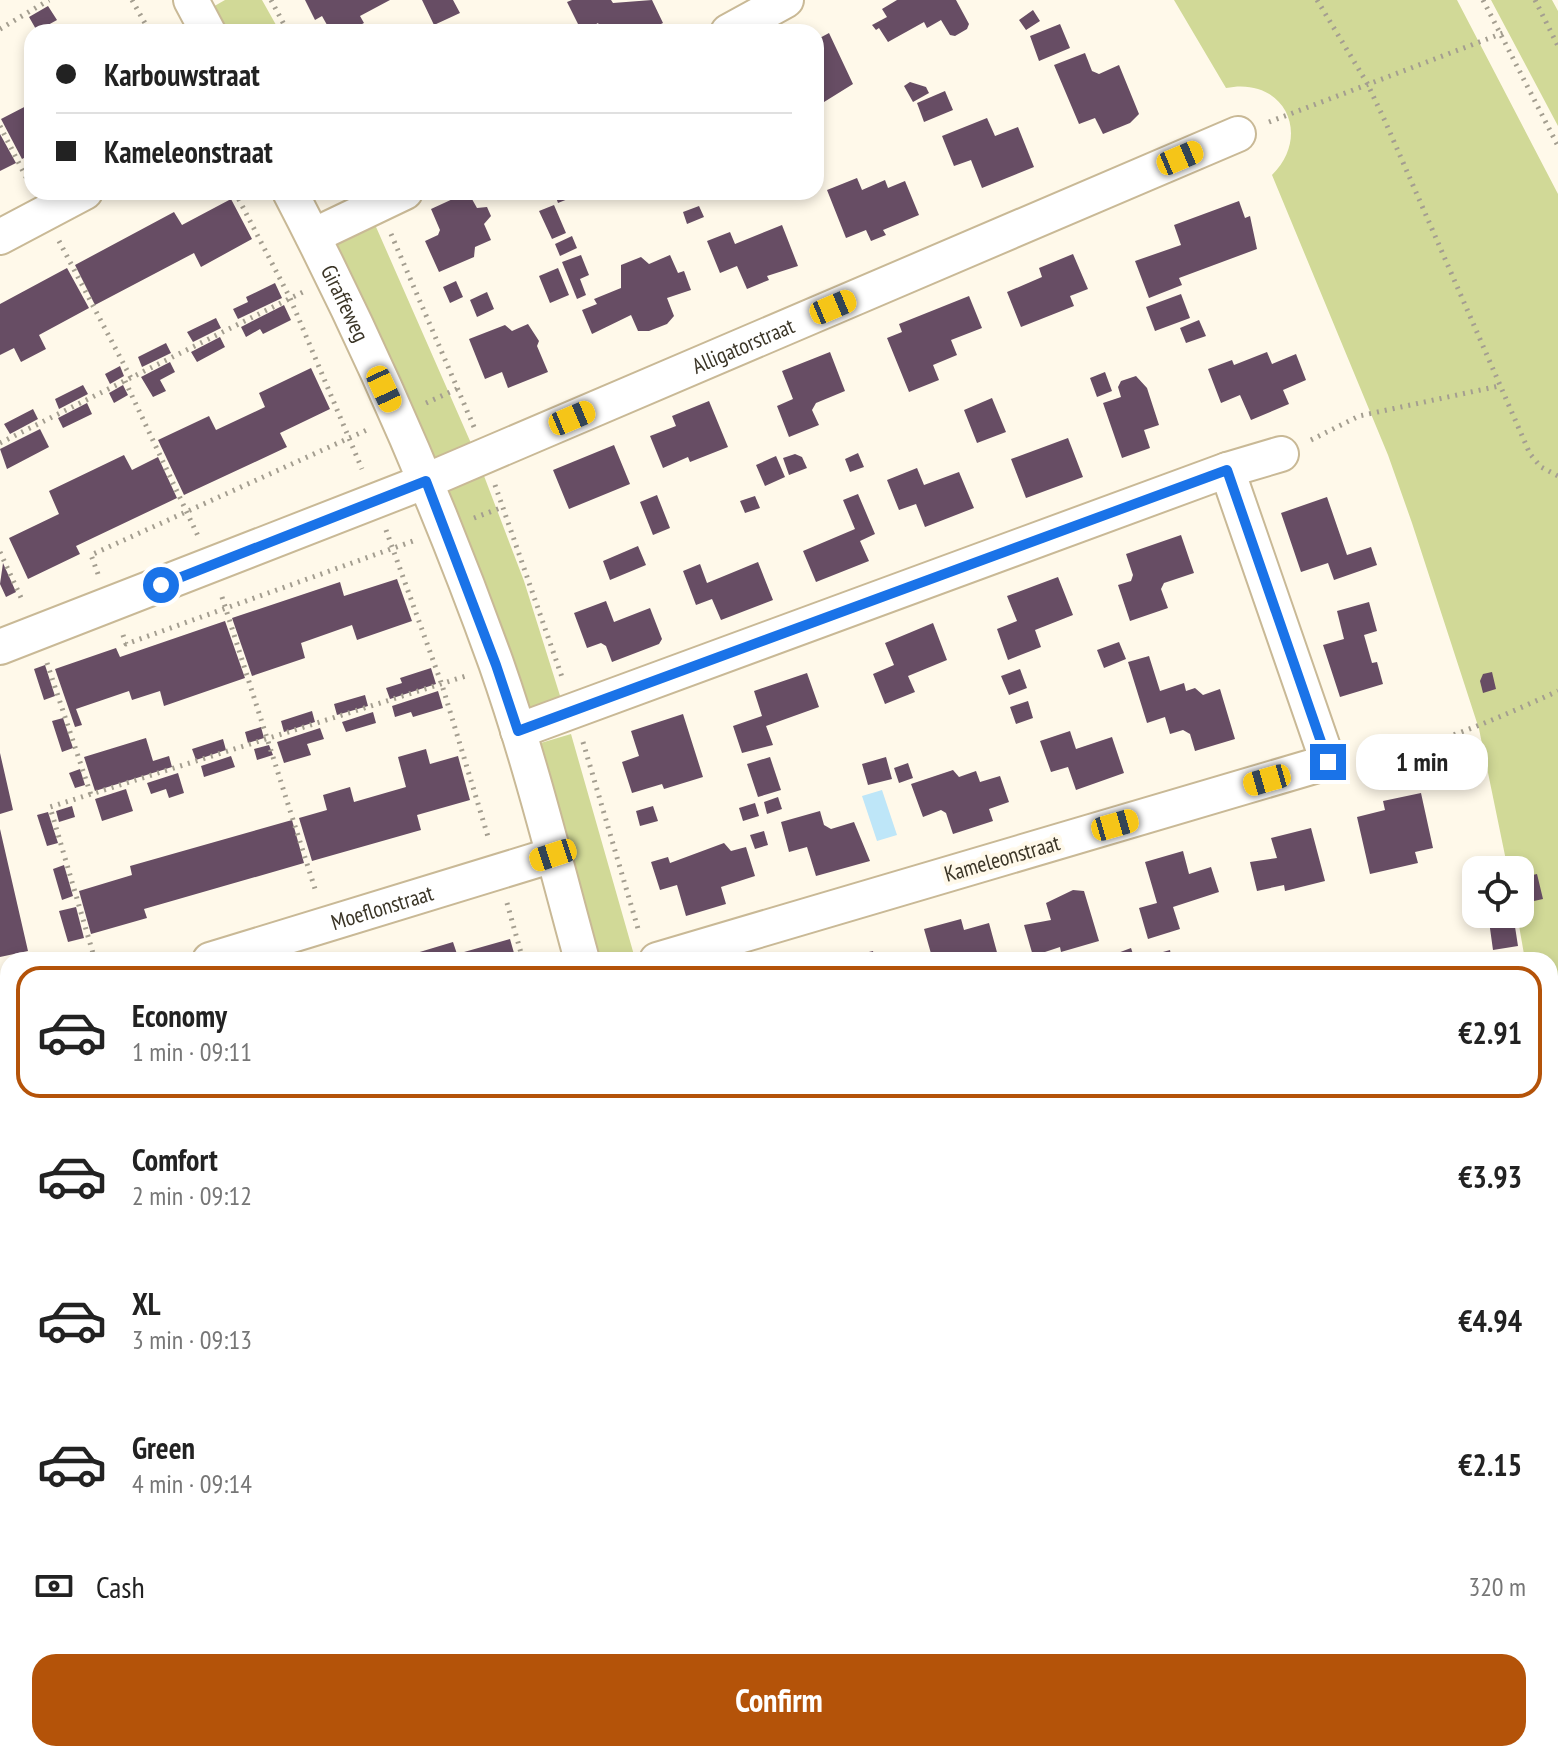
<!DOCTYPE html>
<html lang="en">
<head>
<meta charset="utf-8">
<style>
	:root { --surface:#fff; --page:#f6f6f6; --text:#222; --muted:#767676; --line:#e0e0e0; --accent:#b45309 }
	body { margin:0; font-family:"PT Sans Narrow",sans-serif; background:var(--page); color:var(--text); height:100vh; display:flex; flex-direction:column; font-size:30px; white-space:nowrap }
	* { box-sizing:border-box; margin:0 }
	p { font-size:26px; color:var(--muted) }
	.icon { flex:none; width:44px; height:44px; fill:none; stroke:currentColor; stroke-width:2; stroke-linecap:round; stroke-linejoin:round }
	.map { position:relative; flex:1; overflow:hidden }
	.side { position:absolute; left:0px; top:952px; width:1558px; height:810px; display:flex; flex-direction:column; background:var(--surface); border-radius:24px 24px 0 0; box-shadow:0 4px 12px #0003 }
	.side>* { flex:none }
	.top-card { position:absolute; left:24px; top:24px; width:800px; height:176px; border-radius:24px; box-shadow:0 4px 12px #0003; display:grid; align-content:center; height:176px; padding:0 32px; background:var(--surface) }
	.tools { position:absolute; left:1462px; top:856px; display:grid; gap:16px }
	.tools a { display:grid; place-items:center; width:72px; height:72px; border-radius:16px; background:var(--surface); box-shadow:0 4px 12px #0003; font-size:40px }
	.end { position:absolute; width:36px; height:36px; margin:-18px; border:10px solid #1a73e8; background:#fff; box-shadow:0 0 0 4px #fff }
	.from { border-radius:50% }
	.bubble { position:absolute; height:56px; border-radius:24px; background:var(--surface); box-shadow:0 4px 12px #0003; font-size:26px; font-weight:700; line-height:56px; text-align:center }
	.car { position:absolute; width:24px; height:48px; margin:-24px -12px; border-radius:10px; box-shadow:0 0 6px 2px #0007; background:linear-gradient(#f5c518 24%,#345 0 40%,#f5c518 0 76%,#345 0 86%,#f5c518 0) }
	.top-card b { display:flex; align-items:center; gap:28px; height:76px; font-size:30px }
	.top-card b+b { border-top:2px solid var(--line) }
	.top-card i { width:20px; height:20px; background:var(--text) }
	ul { padding:14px 0 0; list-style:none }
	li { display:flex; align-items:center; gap:24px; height:132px; margin:0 16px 12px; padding:0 16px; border:4px solid transparent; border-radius:24px }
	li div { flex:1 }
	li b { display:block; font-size:30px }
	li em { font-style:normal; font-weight:700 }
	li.active { border-color:var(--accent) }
	li>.icon { width:72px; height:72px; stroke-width:1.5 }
	.pay { display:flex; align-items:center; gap:20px; height:88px; padding:0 32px; font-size:30px }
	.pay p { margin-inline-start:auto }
	.action { display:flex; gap:16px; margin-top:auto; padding:16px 32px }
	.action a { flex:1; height:92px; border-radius:24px; background:var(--accent); color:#fff; font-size:32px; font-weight:700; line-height:92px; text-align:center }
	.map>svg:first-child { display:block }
	.green { fill:#d1d997 }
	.water { fill:#bee6f8 }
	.building { fill:#674d64 }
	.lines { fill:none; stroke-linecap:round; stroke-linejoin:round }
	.minor-casing { stroke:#c9b996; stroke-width:38 }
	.path { stroke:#a49e90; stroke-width:5; stroke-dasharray:2 6; stroke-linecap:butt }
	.minor { stroke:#fff; stroke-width:34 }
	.route { stroke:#1a73e8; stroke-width:10 }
	.labels { text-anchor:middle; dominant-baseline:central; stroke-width:8; stroke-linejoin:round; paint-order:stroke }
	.street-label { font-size:22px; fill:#3b3527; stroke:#fff9ea }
</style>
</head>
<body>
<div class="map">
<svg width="1558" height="1761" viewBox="0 0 1558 1761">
	<rect width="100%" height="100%" fill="#fff9ea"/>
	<!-- green -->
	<path class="green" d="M225,0H262L280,32H224L211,8Z
		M1174,0H1457L1558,194V1072L1550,1073V960H1525L1517,914H1520V870H1508L1479,729L1412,523L1388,455L1272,175C1313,134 1283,76 1226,88Z
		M1491,0H1552L1558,11V126Z
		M373,220L474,450L434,465L330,239Z
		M481,468L524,581L562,702L526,714L443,483Z
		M571,734L634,955L597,960L534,745Z
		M1550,1693H1558V1761H1514V1754H1550Z"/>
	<!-- water -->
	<path class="water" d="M882,790L897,835L877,841L862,796Z"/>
	<!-- building -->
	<path class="building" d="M305,0H390L360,16L364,23L347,32H331L322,16L315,20Z
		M422,0H453L460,13L434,25Z
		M572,0H611L613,3L652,0L663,23L645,32H603L598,23L582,32L567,2Z
		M897,0H956L969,24L967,29L955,36L950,35L941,20L927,28L924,22L888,42L879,28L876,30L872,25L887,17L882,9Z
		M48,6L57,20L37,31L29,17Z
		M1033,10L1040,21L1026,30L1019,20Z
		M1060,24L1070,48L1039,61L1030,36Z
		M829,33L853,84L816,107V40Z
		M1085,53L1092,71L1099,74L1119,65L1139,114L1130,123L1103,134L1095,118L1079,124L1054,65Z
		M910,82L926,87L929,93L913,102L904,86Z
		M945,91L953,110L924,122L917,103Z
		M32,103V154L22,159L1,119Z
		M987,118L995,136L1018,127L1034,167L982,188L971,160L954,166L942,136Z
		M0,134L16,163L0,171Z
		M857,178L862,190L885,180L888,188L905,181L919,215L883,230L886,235L871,241L866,230L846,238L827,190Z
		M468,192L477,208L487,207L491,216L484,224L491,240L475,247L474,257L439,272L425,241L438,235L440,230L431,209Z
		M554,192H585L558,203Z
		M231,199L252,239L201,267L194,253L95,305L75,265L174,212L182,225Z
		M1239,201L1245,218L1250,216L1257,249L1179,278L1182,285L1149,298L1135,261L1181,245L1174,225Z
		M554,205L566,233L552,239L539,211Z
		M699,206L704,217L687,224L683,212Z
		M782,225L798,266L767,276L769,280L747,289L737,266L720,273L707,241L730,232L735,244Z
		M572,236L577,248L560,256L555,244Z
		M1073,254L1088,289L1070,296L1074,306L1021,327L1007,292L1042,277L1039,268Z
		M581,255L589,275L580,279L586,295L577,299L562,262Z
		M670,255L678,273L684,271L691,290L667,298L674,316L667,324L649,331H638L631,315L592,334L582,310L597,304L594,299L621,288V265L641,257L649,264Z
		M67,268L89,308L39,335L46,349L21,362L14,348L0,355V304Z
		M558,268L569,295L550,303L539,276Z
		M456,281L463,297L450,303L443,287Z
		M275,283L282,298L238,319L233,309L248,302L246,297Z
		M487,292L494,309L477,317L470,300Z
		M1181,294L1190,318L1155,331L1146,307Z
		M969,296L982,328L951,340L957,355L933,365L939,380L909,392L887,338L902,332L899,324Z
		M284,305L291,320L263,334L260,329L246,337L241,327Z
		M216,318L221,328L193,342L187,332Z
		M1199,320L1206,336L1186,343L1180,328Z
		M528,324L539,341L537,346L548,372L508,388L502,372L485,379L469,339L505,325L512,331Z
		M220,337L225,347L197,362L191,352Z
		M166,343L171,353L142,367L138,357Z
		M830,352L845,391L816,403L812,410L819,425L789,437L777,406L793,399L782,371Z
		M1267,352L1272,364L1296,354L1306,380L1283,390L1289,404L1251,420L1240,395L1221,403L1208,369L1232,360L1234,365Z
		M170,362L175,372L160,380L166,391L153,397L141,377Z
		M120,366L124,376L110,384L105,374Z
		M311,368L330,409L280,433L287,447L184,495L158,440L209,416L216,430L265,407L259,393Z
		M1105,372L1112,391L1097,397L1090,378Z
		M1136,376L1147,388L1159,425L1144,430L1150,448L1122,458L1103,403L1121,397L1118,387L1121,381Z
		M83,385L88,394L59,409L55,399Z
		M123,385L128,395L114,403L109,393Z
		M992,398L1006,432L977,443L964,410Z
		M709,401L728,447L690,462L688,457L663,468L650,436L676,426L672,416Z
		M87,403L92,414L63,428L58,418Z
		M33,409L38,419L10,434L4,424Z
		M40,429L49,447L7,469L0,449Z
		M1068,438L1083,477L1026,498L1011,459Z
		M614,445L630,484L569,509L553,470Z
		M858,453L864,467L850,472L845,459Z
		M795,454L802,457L807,468L789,475L783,458Z
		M124,455L132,470L158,457L177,498L76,546L80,554L28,579L9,538L59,514L49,491Z
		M776,456L785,477L765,486L756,465Z
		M917,468L924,485L959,472L974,508L925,527L916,504L899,510L887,480Z
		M858,494L875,534L860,541L869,561L816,582L803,551L855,529L843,500Z
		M657,495L670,528L653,535L640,502Z
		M755,496L760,508L745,513L740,501Z
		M1327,497L1347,555L1371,547L1377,565L1334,580L1328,563L1301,572L1281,513Z
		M1181,535L1194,573L1164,583L1161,589L1168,608L1130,621L1118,585L1131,581L1133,575L1126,554Z
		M638,546L646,565L610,580L603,561Z
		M758,562L773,600L721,620L712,599L696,605L683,571L700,564L707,583Z
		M3,563L16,592L6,597L0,584Z
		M1058,577L1073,615L1035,630L1041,647L1008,660L997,629L1017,621L1007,596Z
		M397,579L412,621L357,640L352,625L301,643L305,658L252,676L232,618L340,582L344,596Z
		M606,601L614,622L650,608L662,639L659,644L612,662L606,646L601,643L587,648L574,613Z
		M1369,602L1377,631L1364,635L1372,663L1377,662L1383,684L1340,697L1323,645L1344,639L1337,611Z
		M225,621L245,678L164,706L160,691L132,700L129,691L76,709L82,725L75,727L55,669L116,648L120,657Z
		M933,623L947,660L908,676L915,692L885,704L873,674L894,665L885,643Z
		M1119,642L1126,659L1104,668L1097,650Z
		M1149,656L1160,691L1184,683L1186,691L1195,688L1203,695L1220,689L1235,739L1195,751L1190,734L1183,730L1170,734L1165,717L1147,723L1128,662Z
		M45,665L55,696L44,700L34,669Z
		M431,668L436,684L390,699L386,688L402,683L400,678Z
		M1020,669L1027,688L1009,695L1001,676Z
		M1492,672L1496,689L1483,693L1480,681L1483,674Z
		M807,673L819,707L766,726L773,745L742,753L733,726L762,716L754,691Z
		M438,691L443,708L413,717L411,712L395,717L392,706Z
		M365,695L368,706L337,715L334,704Z
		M1028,701L1033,718L1016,724L1010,707Z
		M312,711L315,722L284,732L281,721Z
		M373,712L376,723L346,732L342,722Z
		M683,714L703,777L664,789L662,784L632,793L622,762L639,756L631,731Z
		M63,718L73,748L62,752L52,721Z
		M261,727L264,738L248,743L245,732Z
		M320,728L324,739L307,744L311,755L284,763L277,742Z
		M1070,731L1076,749L1112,737L1124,773L1076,790L1068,767L1051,772L1040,741Z
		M146,738L153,761L169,756L172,767L95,791L84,757Z
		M223,739L226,750L196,760L192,749Z
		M269,745L273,755L257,760L254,749Z
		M426,749L430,764L458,756L470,800L417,815L421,830L312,861L299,818L327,810L323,795L350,787L354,802L406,787L398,757Z
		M0,753L13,810L0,814Z
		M231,756L235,767L204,777L201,766Z
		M770,757L781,790L758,797L747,764Z
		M886,757L892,779L868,785L862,764Z
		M908,763L913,778L899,783L894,768Z
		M80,769L85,785L75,788L69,773Z
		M953,770L959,777L976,771L980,782L1000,776L1009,802L989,809L993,821L953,834L946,813L941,810L923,817L911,784Z
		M178,773L184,793L169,798L166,789L151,794L147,783Z
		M126,789L133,811L102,821L95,799Z
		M1421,793L1433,848L1415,852L1418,863L1370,874L1357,817L1385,810L1383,801Z
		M778,797L782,809L767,814L764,802Z
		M755,803L759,816L743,821L739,808Z
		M72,806L75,817L59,822L56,811Z
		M653,806L658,821L640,826L636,811Z
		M820,811L824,825L831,829L854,822L870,861L816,876L807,847L789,852L781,822Z
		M48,812L58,843L47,846L37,815Z
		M292,820L304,863L144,909L147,918L91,934L79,891L132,875L130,866Z
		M1311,828L1325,881L1285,891L1284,885L1257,891L1250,862L1277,858L1271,838Z
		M0,829L28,951L0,957Z
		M764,831L768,845L755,849L750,835Z
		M724,843L731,851L746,847L755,876L721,887L726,904L686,916L677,885L660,890L651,862L668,857L670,863Z
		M1183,851L1189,874L1211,867L1219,892L1173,907L1180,929L1148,939L1139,908L1157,903L1145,862Z
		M64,865L73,896L62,900L53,869Z
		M1537,874L1543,899L1520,904V878Z
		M1073,890L1084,891L1099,941L1061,952L1060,947L1033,956L1024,925L1051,920L1046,903Z
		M76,907L84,938L68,942L59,911Z
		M1488,914H1513L1518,946L1493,950Z
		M961,919L964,930L989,923L998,956L984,960H924L932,957L924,929Z
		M510,939L516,960H393L453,942L457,954Z
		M1131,948L1135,960H1117L1115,954Z
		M1170,950L1172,960H1138V959Z
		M873,951L875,960H840V959Z
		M8,1240V1288L0,1289V1241Z
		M8,1429V1448H4L8,1513L0,1515V1430Z
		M8,1597V1662L0,1663V1598Z
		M0,1753L71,1754V1761H0Z
		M157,1754L216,1759V1761H156Z
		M956,1754H982L981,1761H955Z
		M1135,1754H1166L1165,1761L1134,1760Z
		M1188,1754H1470L1495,1758L1221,1761Z"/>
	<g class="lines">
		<defs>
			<g id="minor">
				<path d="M191,0L208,32"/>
				<path d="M728,32L786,0"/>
				<path id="s1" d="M290,192C369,344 438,502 496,663C530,760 555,861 582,960"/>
				<path d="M313,236L405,192"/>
				<path d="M0,237L85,192"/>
				<path d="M1227,470L1281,454"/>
				<path id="s2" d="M0,647L426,481L1238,134"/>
				<path d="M518,731L1227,470L1328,762L657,960"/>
				<path id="s3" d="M210,960L553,855"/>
				<path d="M0,1024L8,1021"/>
				<path d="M1550,1087L1558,1085"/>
				<path d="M0,1120L8,1155"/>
				<path d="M0,1359L8,1358"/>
				<path d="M692,1754V1761"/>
				<path d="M101,1761L102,1754"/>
				<path d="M1514,1761L1515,1754"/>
			</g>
		</defs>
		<!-- minor casing -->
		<use href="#minor" class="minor-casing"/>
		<!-- path -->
		<path class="path" d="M132,0L150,32
			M271,0L288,32
			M1317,0L1367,83L1385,121L1530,454L1541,467L1558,476
			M1483,0L1558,146
			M1535,0L1558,46
			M0,29L49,0
			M1269,122L1503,33
			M0,126L30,185
			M235,192L290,298L362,469
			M391,234L474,427
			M59,241L131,378
			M125,381L198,536
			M426,403L459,388
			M1311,440L1359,416L1499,386
			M0,443L303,292
			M495,485L563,680
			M474,518L503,507
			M386,530L442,685L489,840
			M0,552L23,602
			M98,574L91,555L369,429
			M222,597L316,892
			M123,635L126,644L416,540
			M47,663L91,795
			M583,742L639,932
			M1361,758C1428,750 1496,719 1558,691
			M507,903L523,960
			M95,960L50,807L466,676
			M1550,1131L1558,1130
			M0,1194L8,1192
			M0,1308L8,1307
			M0,1398L8,1397
			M0,1558L8,1557
			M0,1701H8
			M1550,1707H1558
			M1115,1761L1116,1754"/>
		<!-- minor -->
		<use href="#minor" class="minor"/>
	</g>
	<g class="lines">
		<!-- route -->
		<path class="route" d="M161,585L426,481L496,665L518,731L1227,470L1328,762"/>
	</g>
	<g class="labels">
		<!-- street labels -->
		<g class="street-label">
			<text stroke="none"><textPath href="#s1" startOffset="124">Giraffeweg</textPath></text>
			<text stroke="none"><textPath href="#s2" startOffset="802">Alligatorstraat</textPath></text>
			<text transform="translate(1002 858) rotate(-16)">Kameleonstraat</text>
			<text stroke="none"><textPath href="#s3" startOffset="180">Moeflonstraat</textPath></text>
		</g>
	</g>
</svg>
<div class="tools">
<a><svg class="icon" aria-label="locate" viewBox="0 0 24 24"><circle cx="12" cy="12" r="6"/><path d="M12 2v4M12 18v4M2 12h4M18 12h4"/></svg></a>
</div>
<i class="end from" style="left:161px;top:585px"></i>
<i class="end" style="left:1328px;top:762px"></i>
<div class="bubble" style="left:1356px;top:734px;width:132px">1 min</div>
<i class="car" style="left:1180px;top:158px;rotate:67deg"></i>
<i class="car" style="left:833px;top:307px;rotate:67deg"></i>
<i class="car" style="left:384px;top:389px;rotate:155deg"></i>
<i class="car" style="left:572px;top:418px;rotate:67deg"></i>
<i class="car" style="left:1267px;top:780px;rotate:254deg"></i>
<i class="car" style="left:1115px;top:825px;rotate:74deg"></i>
<i class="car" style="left:553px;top:855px;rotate:252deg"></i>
<div class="top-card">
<b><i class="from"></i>Karbouwstraat</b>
<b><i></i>Kameleonstraat</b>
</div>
<section class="side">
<ul>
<li class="active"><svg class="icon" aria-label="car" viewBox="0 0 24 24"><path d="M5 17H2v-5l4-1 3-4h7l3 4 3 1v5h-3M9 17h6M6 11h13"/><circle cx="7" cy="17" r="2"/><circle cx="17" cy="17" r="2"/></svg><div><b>Economy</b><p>1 min · 09:11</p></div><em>€2.91</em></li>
<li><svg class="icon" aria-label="car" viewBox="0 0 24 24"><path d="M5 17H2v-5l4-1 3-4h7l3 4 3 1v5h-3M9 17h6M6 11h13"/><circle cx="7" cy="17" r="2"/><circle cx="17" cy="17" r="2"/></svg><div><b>Comfort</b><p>2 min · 09:12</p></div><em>€3.93</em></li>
<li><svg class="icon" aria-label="car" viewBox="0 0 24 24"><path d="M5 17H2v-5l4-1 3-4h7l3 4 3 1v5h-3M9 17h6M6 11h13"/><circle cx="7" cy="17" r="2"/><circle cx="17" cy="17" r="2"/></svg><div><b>XL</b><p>3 min · 09:13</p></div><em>€4.94</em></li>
<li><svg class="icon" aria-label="car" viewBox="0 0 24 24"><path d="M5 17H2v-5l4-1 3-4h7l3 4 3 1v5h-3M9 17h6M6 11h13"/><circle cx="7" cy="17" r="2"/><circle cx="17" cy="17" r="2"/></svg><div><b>Green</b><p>4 min · 09:14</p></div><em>€2.15</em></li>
</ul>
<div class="pay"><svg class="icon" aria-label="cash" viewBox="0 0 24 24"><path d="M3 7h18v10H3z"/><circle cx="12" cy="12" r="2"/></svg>Cash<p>320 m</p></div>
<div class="action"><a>Confirm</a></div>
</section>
</div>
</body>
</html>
